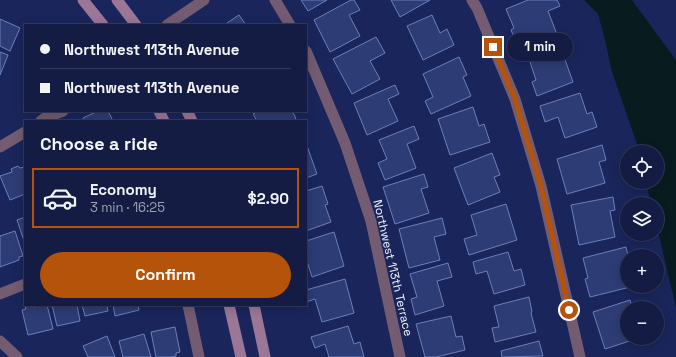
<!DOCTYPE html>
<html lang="en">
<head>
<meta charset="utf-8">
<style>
	:root { --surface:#141c44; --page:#1d254b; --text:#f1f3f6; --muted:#9da1b2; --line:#333a5d; --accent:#b45309 }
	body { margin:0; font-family:"Space Grotesk",sans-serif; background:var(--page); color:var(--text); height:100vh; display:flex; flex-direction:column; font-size:15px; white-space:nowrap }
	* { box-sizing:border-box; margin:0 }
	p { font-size:13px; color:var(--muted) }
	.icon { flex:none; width:22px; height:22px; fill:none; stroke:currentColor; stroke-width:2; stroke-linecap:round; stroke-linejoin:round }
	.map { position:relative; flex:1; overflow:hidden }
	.details { position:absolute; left:24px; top:120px; width:283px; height:186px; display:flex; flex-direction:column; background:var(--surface); border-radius:0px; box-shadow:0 2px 10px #0003,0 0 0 1px var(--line) }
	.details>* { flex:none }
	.guide { position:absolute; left:24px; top:24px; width:283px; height:88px; border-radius:0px; box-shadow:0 2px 10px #0003,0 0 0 1px var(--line); display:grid; align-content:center; height:88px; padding:0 16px; background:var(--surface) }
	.tools { position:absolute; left:620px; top:145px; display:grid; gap:8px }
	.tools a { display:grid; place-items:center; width:44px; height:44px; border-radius:50%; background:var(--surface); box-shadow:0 2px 10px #0003,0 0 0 1px var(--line); font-size:20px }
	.end { position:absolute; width:18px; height:18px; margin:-9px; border:5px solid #b45309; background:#fff; box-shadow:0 0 0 2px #fff }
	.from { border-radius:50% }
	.bubble { position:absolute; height:28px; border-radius:14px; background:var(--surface); box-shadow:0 2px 10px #0003,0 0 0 1px var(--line); font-size:13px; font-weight:600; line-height:28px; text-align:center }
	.guide b { display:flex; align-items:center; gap:14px; height:38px; font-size:15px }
	.guide b+b { border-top:1px solid var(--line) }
	.guide i { width:10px; height:10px; background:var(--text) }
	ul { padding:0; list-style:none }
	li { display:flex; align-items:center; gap:12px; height:60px; margin:0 8px 6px; padding:0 8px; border:2px solid transparent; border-radius:0px }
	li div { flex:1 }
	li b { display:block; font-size:15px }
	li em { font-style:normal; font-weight:600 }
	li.selected { border-color:var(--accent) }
	li>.icon { width:36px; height:36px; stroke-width:1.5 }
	h2 { padding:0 16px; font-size:18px; line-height:48px }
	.action { display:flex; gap:8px; margin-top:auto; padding:8px 16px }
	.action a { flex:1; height:46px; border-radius:24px; background:var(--accent); color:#fff; font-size:16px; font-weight:600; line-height:46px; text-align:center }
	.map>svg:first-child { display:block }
	.water { fill:#081c20 }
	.building { fill:#2d3c74; stroke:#6b7fbd }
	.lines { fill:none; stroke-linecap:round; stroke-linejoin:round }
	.minor { stroke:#735c71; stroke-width:11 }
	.secondary { stroke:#9b7697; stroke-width:11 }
	.route { stroke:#b45309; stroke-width:5 }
	.labels { text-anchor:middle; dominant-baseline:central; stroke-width:3.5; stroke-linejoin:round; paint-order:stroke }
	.street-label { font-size:12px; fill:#f2f4fb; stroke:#1a265b }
</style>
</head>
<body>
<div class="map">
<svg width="676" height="357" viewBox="0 0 676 357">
	<rect width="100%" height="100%" fill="#1a265b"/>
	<!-- water -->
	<path class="water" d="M584,0H632L676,60V308L657,227V204H651L646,182H657V152H639L637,144L612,72L605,40L598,14Z"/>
	<!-- building -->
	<path class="building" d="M301,0H327L308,11Z
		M351,0H354L360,10L349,15L360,36L330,52L314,20Z
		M391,0H430L400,17Z
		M528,0H557L560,6L548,11L556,32L518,47L511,30L514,28L506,9Z
		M239,15L246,25H224Z
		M432,15L440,33L447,29L454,45L423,60L407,26Z
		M0,19L20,28L10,51L0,46Z
		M376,37L385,53L370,61L380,79L352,94L333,59Z
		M565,42L569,55L564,57L573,82L537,96L532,82L536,80L528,56Z
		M0,52L8,55L0,75Z
		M459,57L467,75L463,77L471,96L431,114L425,101L433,97L423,74Z
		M395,85L399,94L388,99L398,121L367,135L354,103Z
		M580,93L587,114L592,112L597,127L565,138L558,117L545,122L540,106Z
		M473,107L479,126L484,124L490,142L450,155L438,119Z
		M98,111H108L113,121H84L83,118Z
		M258,111H292L296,118L292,121H257L253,114Z
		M414,126L419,139L407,144L416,168L385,180L378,163L387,159L379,140Z
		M306,143L317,174L306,178Z
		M602,145L606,160L599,162L605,183L567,194L557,159Z
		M492,153L500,175L494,177L500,192L468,205L454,168Z
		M18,166L20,168L25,167V194L10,200L0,176L12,172L11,169Z
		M424,174L428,187L421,189L429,213L395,224L383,187Z
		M322,186L328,204L325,205L331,222L306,231V191Z
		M613,197L615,210L610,211L615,237L579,245L571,205Z
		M506,204L517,240L469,255L464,239L477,235L471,215Z
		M25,217V244L17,220Z
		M442,218L446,234L434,237L440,260L409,268L399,229Z
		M15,231L23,256L19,257V260L0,267V236Z
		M334,232L344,266L312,277L306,258V241Z
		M626,247L628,256H627V260L623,261L627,276V286H630V287L590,297L585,279L588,278L583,258Z
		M508,252L514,271L521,269L525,285L494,294L487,271L476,274L473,262Z
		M448,263L452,277L437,281L444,306L415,315L411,299L417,297L410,274Z
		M345,279L354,313L322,322L315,299L306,302V290Z
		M529,297L532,312L531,313L536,332L495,342L492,328L499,327L494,306Z
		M630,300L632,308H627V338H639L605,349L593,312Z
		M29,305H34V307L42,305H47L53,329L28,335L22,310L26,309L25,306Z
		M52,305H77L80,321L57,326Z
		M82,305H107L108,311L85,316Z
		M113,305H138L139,310L115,316Z
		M451,316L456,337L462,336L465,350L436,357H425L416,324Z
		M348,326L354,344L360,342L364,357H329L325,344L315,348L311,337Z
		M175,327L180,352L176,353V356L170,357H156L151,332Z
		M144,334L151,357H123L119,341Z
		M107,336L115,357H88L83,346Z
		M539,341L543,356L502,357L501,351Z"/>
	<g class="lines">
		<!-- minor -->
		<path class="minor" d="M275,0L290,25
			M472,0L477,8L515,99L541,186L580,357
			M167,25L204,0
			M306,51L345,143L371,221L400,357
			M41,121L45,118L63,111
			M0,147L25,132
			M0,294L25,284
			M188,305L199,357
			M0,341L17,357"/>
		<!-- secondary -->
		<path class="secondary" d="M83,0L103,25
			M117,0L136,25
			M159,111L164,121
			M187,111L192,121
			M229,305L241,357
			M254,305L265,357"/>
	</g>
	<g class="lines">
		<!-- route -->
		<path class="route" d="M493,47L515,99L541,186L569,310"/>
	</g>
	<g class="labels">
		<!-- street labels -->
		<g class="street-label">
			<text transform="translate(393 268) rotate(77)">Northwest 113th Terrace</text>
		</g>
	</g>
</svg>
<div class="tools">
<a><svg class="icon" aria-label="locate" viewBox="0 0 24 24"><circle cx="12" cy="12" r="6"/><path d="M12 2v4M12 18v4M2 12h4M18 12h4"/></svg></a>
<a><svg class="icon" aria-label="layers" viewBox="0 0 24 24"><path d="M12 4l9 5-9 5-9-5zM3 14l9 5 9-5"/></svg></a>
<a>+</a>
<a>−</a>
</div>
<i class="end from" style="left:569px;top:310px"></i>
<i class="end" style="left:493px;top:47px"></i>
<div class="bubble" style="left:507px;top:33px;width:66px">1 min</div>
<div class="guide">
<b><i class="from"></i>Northwest 113th Avenue</b>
<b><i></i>Northwest 113th Avenue</b>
</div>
<section class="details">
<h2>Choose a ride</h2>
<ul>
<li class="selected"><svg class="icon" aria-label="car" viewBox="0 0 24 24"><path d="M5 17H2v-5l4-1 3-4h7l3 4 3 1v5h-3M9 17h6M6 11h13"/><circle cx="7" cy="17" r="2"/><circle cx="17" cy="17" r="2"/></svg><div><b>Economy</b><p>3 min · 16:25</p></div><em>$2.90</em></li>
</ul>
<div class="action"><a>Confirm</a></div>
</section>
</div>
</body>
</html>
